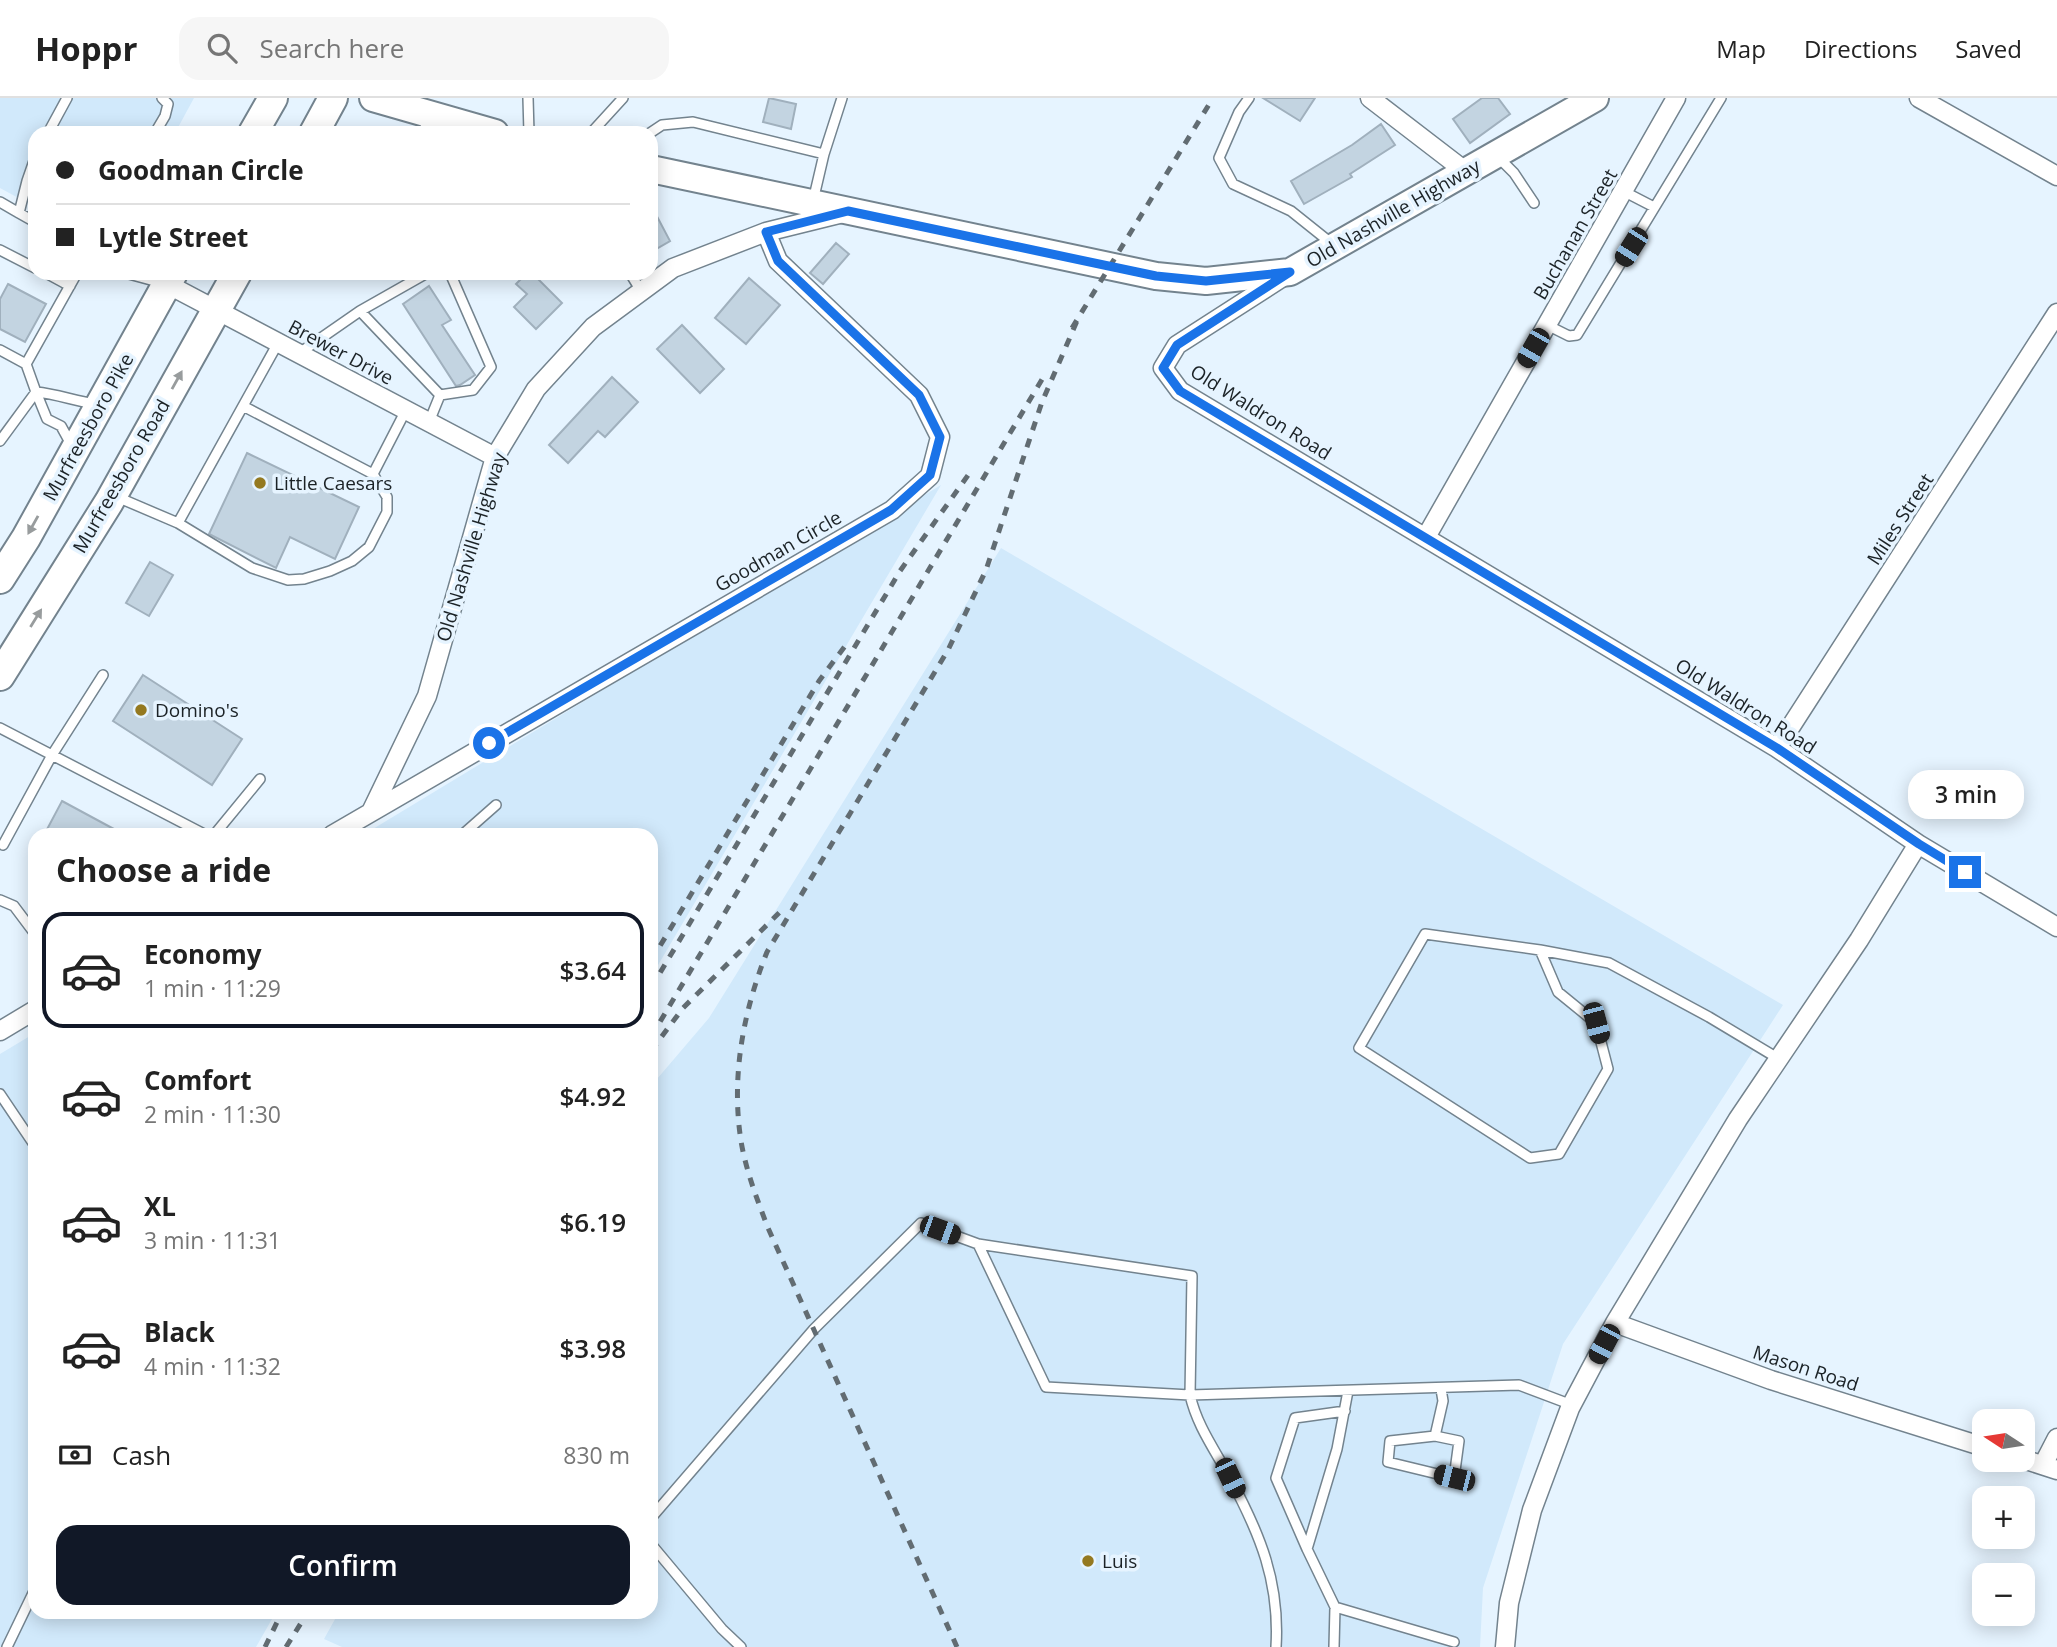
<!DOCTYPE html>
<html lang="en">
<head>
<meta charset="utf-8">
<style>
	:root { --surface:#fff; --page:#f6f6f6; --text:#222; --muted:#767676; --line:#e0e0e0; --accent:#111827 }
	body { margin:0; font-family:"Open Sans",sans-serif; background:var(--page); color:var(--text); height:100vh; display:flex; flex-direction:column; font-size:26px; white-space:nowrap }
	* { box-sizing:border-box; margin:0 }
	p { font-size:23px; color:var(--muted) }
	.icon { flex:none; width:38px; height:38px; fill:none; stroke:currentColor; stroke-width:2; stroke-linecap:round; stroke-linejoin:round }
	.map { position:relative; flex:1; overflow:hidden }
	.sheet { position:absolute; left:28px; top:730px; width:630px; height:791px; display:flex; flex-direction:column; background:var(--surface); border-radius:21px; box-shadow:0 4px 18px #0003 }
	.sheet>* { flex:none }
	.hud { position:absolute; left:28px; top:28px; width:630px; height:154px; border-radius:21px; box-shadow:0 4px 18px #0003; display:grid; align-content:center; height:154px; padding:0 28px; background:var(--surface) }
	.needle { width:46px; rotate:282deg }
	.fabs { position:absolute; left:1972px; top:1311px; display:grid; gap:14px }
	.fabs a { display:grid; place-items:center; width:63px; height:63px; border-radius:14px; background:var(--surface); box-shadow:0 4px 18px #0003; font-size:35px }
	.end { position:absolute; width:32px; height:32px; margin:-16px; border:9px solid #1a73e8; background:#fff; box-shadow:0 0 0 4px #fff }
	.from { border-radius:50% }
	.bubble { position:absolute; height:49px; border-radius:21px; background:var(--surface); box-shadow:0 4px 18px #0003; font-size:23px; font-weight:600; line-height:49px; text-align:center }
	.car { position:absolute; width:21px; height:42px; margin:-21px -10px; border-radius:9px; box-shadow:0 0 5px 2px #0007; background:linear-gradient(#222 24%,#8ab4d8 0 40%,#222 0 76%,#8ab4d8 0 86%,#222 0) }
	.hud b { display:flex; align-items:center; gap:24px; height:66px; font-size:26px }
	.hud b+b { border-top:2px solid var(--line) }
	.hud i { width:18px; height:18px; background:var(--text) }
	ul { padding:0; list-style:none }
	li { display:flex; align-items:center; gap:21px; height:116px; margin:0 14px 10px; padding:0 14px; border:4px solid transparent; border-radius:21px }
	li div { flex:1 }
	li b { display:block; font-size:26px }
	li em { font-style:normal; font-weight:600 }
	li.active { border-color:var(--accent) }
	li>.icon { width:63px; height:63px; stroke-width:1.5 }
	h2 { padding:0 28px; font-size:32px; line-height:84px }
	.pay { display:flex; align-items:center; gap:18px; height:77px; padding:0 28px; font-size:26px }
	.pay p { margin-inline-start:auto }
	.action { display:flex; gap:14px; margin-top:auto; padding:14px 28px }
	.action a { flex:1; height:80px; border-radius:21px; background:var(--accent); color:#fff; font-size:28px; font-weight:600; line-height:80px; text-align:center }
	header { display:flex; align-items:center; gap:42px; box-sizing:border-box; height:98px; padding:0 35px; background:var(--surface); border-bottom:2px solid var(--line) }
	header strong { font-size:33px }
	nav { display:flex; gap:38px; margin-inline-start:auto; font-size:24px }
	.search { width:490px; height:63px; background:var(--page); display:flex; align-items:center; gap:18px; box-sizing:border-box; padding:0 24px; border-radius:21px; color:var(--muted); font-size:26px }
	.map>svg:first-child { display:block }
	.built { fill:#d1e9fb }
	.building { fill:#c3d4e1; stroke:#a0b0bd; stroke-width:2 }
	.lines { fill:none; stroke-linecap:round; stroke-linejoin:round }
	.service-casing { stroke:#73838e; stroke-width:12 }
	.minor-casing { stroke:#73838e; stroke-width:21 }
	.secondary-casing { stroke:#73838e; stroke-width:30 }
	.primary-casing { stroke:#73838e; stroke-width:32 }
	.service { stroke:#fff; stroke-width:9 }
	.minor { stroke:#fff; stroke-width:18 }
	.secondary { stroke:#fff; stroke-width:26 }
	.primary { stroke:#fff; stroke-width:28 }
	.rail { stroke:#626c72; stroke-width:5; stroke-dasharray:9 9; stroke-linecap:butt }
	.oneway { fill:#989c9d }
	.route { stroke:#1a73e8; stroke-width:9 }
	.poi-dot { fill:#947920; stroke:#e6f4ff; stroke-width:2.5 }
	.labels { text-anchor:middle; dominant-baseline:central; stroke-width:7; stroke-linejoin:round; paint-order:stroke }
	.street-label { font-size:19px; fill:#1b2226; stroke:#e6f4ff }
	.poi-label { font-size:19px; fill:#1b2226; stroke:#e6f4ff; text-anchor:start }
</style>
</head>
<body>
<header>
<strong>Hoppr</strong>
<div class="search"><svg class="icon" aria-label="search" viewBox="0 0 24 24"><circle cx="10" cy="10" r="6"/><path d="M15 15l6 6"/></svg>Search here</div>
<nav><a>Map</a><a>Directions</a><a>Saved</a></nav>
</header>
<div class="map">
<svg width="2057" height="1549" viewBox="0 0 2057 1549">
	<rect width="100%" height="100%" fill="#e6f4ff"/>
	<!-- built -->
	<path class="built" d="M0,0H194L175,35H35V109L0,90Z
		M941,387L651,879V737H363Z
		M1001,450L1783,907L1563,1246L1483,1490L1480,1549H342L324,1541L339,1514H651V988L709,920Z
		M35,935V1514H276L256,1549H0V956Z"/>
	<!-- building -->
	<path class="building" d="M769,0L796,6L791,31L763,24Z
		M1263,0H1315L1300,23Z
		M1482,0H1498L1510,16L1470,45L1453,21Z
		M1381,26L1395,47L1350,76L1352,79L1304,106L1291,83L1352,47Z
		M651,107L670,143L651,154Z
		M836,145L849,156L823,186L810,175Z
		M527,175H532L562,205L536,231L514,209L527,196L516,186Z
		M749,180L780,207L746,246L715,220Z
		M8,186L46,206L25,244L0,231V201Z
		M429,188L451,222L442,227L475,277L460,287L456,288L403,206Z
		M682,227L724,271L700,295L657,251Z
		M612,279L638,304L605,339L598,333L568,365L549,347Z
		M247,355L359,409L335,461L290,439L276,470L209,436Z
		M150,464L173,477L149,518L126,505Z
		M143,577L242,641L212,687L113,623Z
		M62,703L125,737H44Z"/>
	<g class="lines">
		<defs>
			<path id="service" d="M528,0L529,35
				M1249,0L1239,14L1219,60L1233,86L1291,113L1331,145
				M48,35L67,0
				M155,35L165,18L168,6L162,0
				M423,35L429,18
				M591,35L623,0
				M650,35L662,27L693,24L824,56
				M35,60L27,83L19,115L35,124
				M1499,60L1514,75L1534,105
				M1623,93L1654,109
				M813,103L824,56L842,0
				M0,104L19,115
				M0,152L35,170
				M46,175L70,188
				M125,175L162,185
				M630,175L641,193
				M360,213L427,175
				M1547,227L1569,238L1577,237L1721,0
				M0,252L26,266L36,294L0,343
				M298,256L360,213L440,297L429,324
				M26,266L77,175
				M440,297L473,292L491,269L450,175
				M243,308L373,376L406,312
				M72,348L61,328L47,321L36,294C57,296 75,303 96,306
				M117,399L178,425L278,245
				M178,425L252,470L288,482L304,481L330,473L352,463L369,449L387,414V399L373,376
				M0,630L206,737
				M214,737L260,681
				M462,737L496,707
				M3,747L52,657L103,577
				M0,802L14,808L35,836
				M1540,852L1558,894L1596,925L1608,971L1559,1056L1530,1060L1359,950L1425,836L1540,852L1609,865L1709,919L1779,961
				M0,996L35,1048
				M1348,1293L1337,1351L1307,1451L1335,1509L1454,1544
				M1435,1338L1390,1343L1388,1364L1454,1380L1459,1343L1435,1338L1443,1303L1441,1291
				M651,1420L814,1231L921,1125L978,1146L1192,1178L1190,1297L1046,1289L978,1146
				M651,1446L722,1531L741,1549
				M1307,1451L1276,1380L1295,1320L1345,1313
				M7,1549L35,1491
				M1276,1549C1280,1484 1260,1436 1230,1380C1215,1352 1197,1328 1190,1297L1519,1287L1572,1307
				M1334,1549L1335,1509"/>
			<path id="minor" d="M1370,0L1465,73
				M1919,0L2057,78
				M1286,177L1177,247L1163,270L1180,293L1777,650L1918,746L1859,842L1738,1021L1615,1225L1570,1310L1532,1412L1509,1505L1505,1549
				M167,186L495,359
				M1426,439L1676,0
				M1777,650L2057,215
				M371,714L427,598L495,359L536,291L593,229L673,170L766,134L843,115
				M332,737L892,412L930,378L940,339L919,297L778,163L766,134
				M1918,746L2057,829
				M0,933L35,912
				M1615,1225L1771,1282L1984,1349
				M2023,1361L2057,1372
				M2043,1367L2057,1340"/>
			<path id="secondary" d="M373,0L495,35
				M651,71L1156,178L1206,183L1290,174L1595,0"/>
			<path id="primary" d="M253,35L273,0
				M314,35L333,0
				M0,481L26,440L173,175
				M0,578L109,404L237,175"/>
		</defs>
		<!-- service casing -->
		<use href="#service" class="service-casing"/>
		<!-- minor casing -->
		<use href="#minor" class="minor-casing"/>
		<!-- secondary casing -->
		<use href="#secondary" class="secondary-casing"/>
		<!-- primary casing -->
		<use href="#primary" class="primary-casing"/>
		<!-- service -->
		<use href="#service" class="service"/>
		<!-- minor -->
		<use href="#minor" class="minor"/>
		<!-- secondary -->
		<use href="#secondary" class="secondary"/>
		<!-- primary -->
		<use href="#primary" class="primary"/>
		<!-- rail -->
		<path class="rail" d="M1072,230L1213,0
			M651,863L819,583L848,544
			M651,890L900,473L971,373
			M651,939L1044,278
			M651,953L683,910L785,809
			M265,1549L282,1514
			M286,1549L308,1514
			M957,1549L768,1130C757,1101 746,1073 741,1043C731,979 743,914 767,854L948,552L986,472L1042,304L1077,223"/>
	</g>
	<!-- one-way arrows -->
	<defs><path id="oneway-solid" d="M-6-.8H1V-3.2L6.5 0L1 3.2V.8H-6Z" transform="scale(1.75)"/></defs>
	<g class="oneway">
		<use href="#oneway-solid" transform="translate(177 282) rotate(-61)"/>
		<use href="#oneway-solid" transform="translate(33 427) rotate(119)"/>
		<use href="#oneway-solid" transform="translate(36 520) rotate(-58)"/>
	</g>
	<g class="lines">
		<!-- route -->
		<path class="route" d="M489,645L891,412L930,377L940,339L919,297L778,163L766,134L848,113L1156,178L1206,183L1290,174L1177,247L1163,270L1180,293L1777,650L1919,746L1965,774"/>
	</g>
	<!-- markers -->
	<g class="poi-dot">
		<circle cx="260" cy="385" r="7"/>
		<circle cx="141" cy="612" r="7"/>
		<circle cx="1088" cy="1463" r="7"/>
	</g>
	<g class="labels">
		<!-- street labels -->
		<g class="street-label">
			<text transform="translate(1393 115) rotate(-30)">Old Nashville Highway</text>
			<text transform="translate(1575 136) rotate(-60)">Buchanan Street</text>
			<text transform="translate(341 254) rotate(28)">Brewer Drive</text>
			<text transform="translate(1261 314) rotate(32)">Old Waldron Road</text>
			<text transform="translate(88 329) rotate(-61)">Murfreesboro Pike</text>
			<text transform="translate(121 378) rotate(-60)">Murfreesboro Road</text>
			<text transform="translate(1900 421) rotate(-57)">Miles Street</text>
			<text transform="translate(471 449) rotate(-73)">Old Nashville Highway</text>
			<text transform="translate(778 453) rotate(-30)">Goodman Circle</text>
			<text transform="translate(1746 608) rotate(32)">Old Waldron Road</text>
			<text transform="translate(1806 1270) rotate(18)">Mason Road</text>
		</g>
		<!-- poi labels -->
		<g class="poi-label">
			<text x="274" y="385">Little Caesars</text>
			<text x="155" y="612">Domino's</text>
			<text x="1102" y="1463">Luis</text>
		</g>
	</g>
</svg>
<div class="fabs">
<a><svg class="needle" viewBox="-14 -14 28 28"><path d="M0-13l5 13h-10z" fill="#e53935"/><path d="M0 13l5-13h-10z" fill="#767676"/></svg></a>
<a>+</a>
<a>−</a>
</div>
<i class="end from" style="left:489px;top:645px"></i>
<i class="end" style="left:1965px;top:774px"></i>
<div class="bubble" style="left:1908px;top:672px;width:116px">3 min</div>
<i class="car" style="left:1631px;top:149px;rotate:212deg"></i>
<i class="car" style="left:1533px;top:250px;rotate:210deg"></i>
<i class="car" style="left:1596px;top:925px;rotate:165deg"></i>
<i class="car" style="left:940px;top:1132px;rotate:110deg"></i>
<i class="car" style="left:1604px;top:1246px;rotate:208deg"></i>
<i class="car" style="left:1230px;top:1380px;rotate:155deg"></i>
<i class="car" style="left:1454px;top:1380px;rotate:284deg"></i>
<div class="hud">
<b><i class="from"></i>Goodman Circle</b>
<b><i></i>Lytle Street</b>
</div>
<section class="sheet">
<h2>Choose a ride</h2>
<ul>
<li class="active"><svg class="icon" aria-label="car" viewBox="0 0 24 24"><path d="M5 17H2v-5l4-1 3-4h7l3 4 3 1v5h-3M9 17h6M6 11h13"/><circle cx="7" cy="17" r="2"/><circle cx="17" cy="17" r="2"/></svg><div><b>Economy</b><p>1 min · 11:29</p></div><em>$3.64</em></li>
<li><svg class="icon" aria-label="car" viewBox="0 0 24 24"><path d="M5 17H2v-5l4-1 3-4h7l3 4 3 1v5h-3M9 17h6M6 11h13"/><circle cx="7" cy="17" r="2"/><circle cx="17" cy="17" r="2"/></svg><div><b>Comfort</b><p>2 min · 11:30</p></div><em>$4.92</em></li>
<li><svg class="icon" aria-label="car" viewBox="0 0 24 24"><path d="M5 17H2v-5l4-1 3-4h7l3 4 3 1v5h-3M9 17h6M6 11h13"/><circle cx="7" cy="17" r="2"/><circle cx="17" cy="17" r="2"/></svg><div><b>XL</b><p>3 min · 11:31</p></div><em>$6.19</em></li>
<li><svg class="icon" aria-label="car" viewBox="0 0 24 24"><path d="M5 17H2v-5l4-1 3-4h7l3 4 3 1v5h-3M9 17h6M6 11h13"/><circle cx="7" cy="17" r="2"/><circle cx="17" cy="17" r="2"/></svg><div><b>Black</b><p>4 min · 11:32</p></div><em>$3.98</em></li>
</ul>
<div class="pay"><svg class="icon" aria-label="cash" viewBox="0 0 24 24"><path d="M3 7h18v10H3z"/><circle cx="12" cy="12" r="2"/></svg>Cash<p>830 m</p></div>
<div class="action"><a>Confirm</a></div>
</section>
</div>
</body>
</html>
